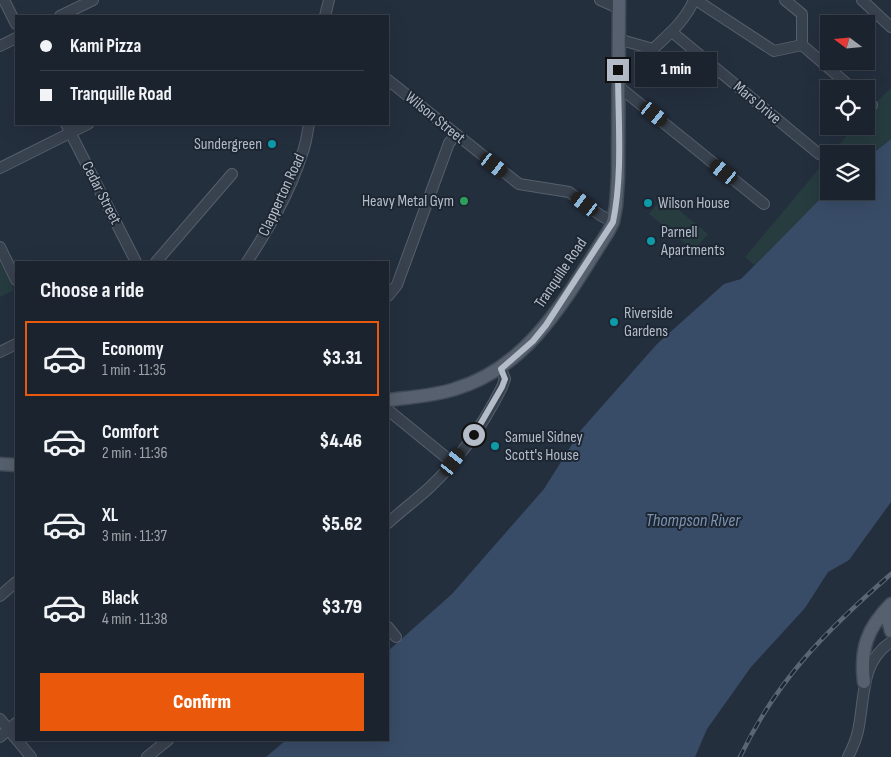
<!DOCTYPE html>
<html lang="en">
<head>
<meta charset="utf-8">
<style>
	:root { --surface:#1b232e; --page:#242b36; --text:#f1f3f6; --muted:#a0a4aa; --line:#39404a; --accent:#ea580c }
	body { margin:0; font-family:"Sofia Sans Condensed",sans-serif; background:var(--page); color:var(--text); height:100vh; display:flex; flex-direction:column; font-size:19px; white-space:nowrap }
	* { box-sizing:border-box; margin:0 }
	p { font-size:16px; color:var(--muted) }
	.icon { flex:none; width:28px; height:28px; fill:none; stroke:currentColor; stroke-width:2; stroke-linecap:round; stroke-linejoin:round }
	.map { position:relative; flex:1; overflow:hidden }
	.sheet { position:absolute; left:15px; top:261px; width:374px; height:480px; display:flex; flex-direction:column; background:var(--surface); border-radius:0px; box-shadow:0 5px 20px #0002,0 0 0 1px var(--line) }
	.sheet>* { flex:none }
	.banner { position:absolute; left:15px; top:15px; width:374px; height:110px; border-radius:0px; box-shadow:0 5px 20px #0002,0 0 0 1px var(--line); display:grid; align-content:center; height:110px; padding:0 25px; background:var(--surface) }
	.needle { width:32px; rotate:286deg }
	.tools { position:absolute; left:820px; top:15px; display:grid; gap:10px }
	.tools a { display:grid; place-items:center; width:55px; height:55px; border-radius:0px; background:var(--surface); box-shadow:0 5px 20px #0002,0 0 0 1px var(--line); font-size:25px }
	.end { position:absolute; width:22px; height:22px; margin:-11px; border:6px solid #b4bcc9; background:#111; box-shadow:0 0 0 2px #111 }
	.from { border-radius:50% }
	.bubble { position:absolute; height:35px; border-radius:0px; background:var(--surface); box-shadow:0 5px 20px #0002,0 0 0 1px var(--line); font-size:16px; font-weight:800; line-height:35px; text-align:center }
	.car { position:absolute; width:15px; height:30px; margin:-15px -8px; border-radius:6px; box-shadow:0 0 4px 1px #0007; background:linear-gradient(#222 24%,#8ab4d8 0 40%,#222 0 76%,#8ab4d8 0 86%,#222 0) }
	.banner b { display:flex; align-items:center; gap:18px; height:48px; font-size:19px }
	.banner b+b { border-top:1px solid var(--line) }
	.banner i { width:12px; height:12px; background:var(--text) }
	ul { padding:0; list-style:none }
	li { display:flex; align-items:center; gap:15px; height:75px; margin:0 10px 8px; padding:0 15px; border:2px solid transparent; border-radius:0px }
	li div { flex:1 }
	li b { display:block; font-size:19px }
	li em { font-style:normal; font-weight:800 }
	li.on { border-color:var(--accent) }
	li>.icon { width:45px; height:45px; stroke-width:1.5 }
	h2 { padding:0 25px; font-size:22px; line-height:60px }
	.cta { display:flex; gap:10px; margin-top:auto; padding:10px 25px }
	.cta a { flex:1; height:58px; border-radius:0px; background:var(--accent); color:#fff; font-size:20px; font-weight:800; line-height:58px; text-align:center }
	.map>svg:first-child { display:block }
	.green { fill:#263c3f }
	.water { fill:#394c67 }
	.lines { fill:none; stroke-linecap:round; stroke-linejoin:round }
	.minor-casing { stroke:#565f6c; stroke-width:12 }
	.major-casing { stroke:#414a57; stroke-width:15 }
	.minor { stroke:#38414e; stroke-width:10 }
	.major { stroke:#56606e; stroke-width:12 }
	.rail-casing { stroke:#5a6575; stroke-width:4.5 }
	.rail { stroke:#1d2633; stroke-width:2.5; stroke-dasharray:8; stroke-linecap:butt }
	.route { stroke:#b4bcc9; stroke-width:6 }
	.culture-dot { fill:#0f9aa8; stroke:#1d2633; stroke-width:2 }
	.leisure-dot { fill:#2e9e5b; stroke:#1d2633; stroke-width:2 }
	.labels { text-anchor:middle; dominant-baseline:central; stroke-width:4; stroke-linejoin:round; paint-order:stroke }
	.street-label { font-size:16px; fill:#b4bcc9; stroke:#1d2633 }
	.poi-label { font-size:16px; fill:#b4bcc9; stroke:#1d2633; text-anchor:start }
	.water-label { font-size:18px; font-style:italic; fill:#7c92b1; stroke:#1d2633 }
</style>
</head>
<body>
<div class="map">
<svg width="891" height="757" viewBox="0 0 891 757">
	<rect width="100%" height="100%" fill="#242f3e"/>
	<!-- green -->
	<path class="green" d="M891,88V139L866,159V154H831L855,126H866V112Z
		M829,157V190L754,265L745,257Z
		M663,197L708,234L694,251L649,214Z
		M0,262L14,290L0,297Z"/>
	<!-- water -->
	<path class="water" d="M891,139V502L849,560L828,572L805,608L751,667L707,729L695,757H266L286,740H388V651L452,594L544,489L581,430L657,344L724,284L741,279L829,190V191H866V159Z"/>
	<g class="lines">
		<defs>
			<path id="minor" d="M4,0L16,24
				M600,0L618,8
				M696,0L774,51L802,45
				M785,0L802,14V45
				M862,0L891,27
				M60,16L93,0
				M325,16L329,0
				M672,32L819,154
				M618,39L653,49C669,34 685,21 694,0
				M802,45L853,89
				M0,46L16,38
				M388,80L519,184L569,192L600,215L613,222
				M618,86L764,204
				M866,100L872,105
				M66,124L136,262
				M0,168L88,124
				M0,247L16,280
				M156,262L232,174
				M247,262C269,228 290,193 302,154C306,145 307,134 309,124
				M388,296L397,285L449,143L456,135
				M0,352L16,344
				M388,410L453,463
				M388,523C401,511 416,500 429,488C459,460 484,423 502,387L505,379L501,369
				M0,596L16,582
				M388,627L396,637
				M0,719L16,739
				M0,737L16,723
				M17,740L31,757
				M147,757L168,740
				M848,757C852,749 856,740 858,731C865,699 860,662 891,642"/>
			<path id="major" d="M388,400C410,397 434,396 455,389C532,366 568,294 608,232L613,222L616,206L618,177L619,0
				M0,464L16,465
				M891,604L887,616L891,631
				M864,682C860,649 867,628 891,604"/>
		</defs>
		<!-- minor casing -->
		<use href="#minor" class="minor-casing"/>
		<!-- major casing -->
		<use href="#major" class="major-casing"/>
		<!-- minor -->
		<use href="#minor" class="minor"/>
		<!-- major -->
		<use href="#major" class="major"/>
		<defs>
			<path id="rail" d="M740,757C777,679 827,630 891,574"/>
		</defs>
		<!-- rail casing -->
		<use href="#rail" class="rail-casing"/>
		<!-- rail -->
		<use href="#rail" class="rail"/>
	</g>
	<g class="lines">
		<!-- route -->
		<path class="route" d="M474,435L502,387L505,379L501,369L533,341L546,325L613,222C623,174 618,119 618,70"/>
	</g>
	<!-- markers -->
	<g class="culture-dot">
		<circle cx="272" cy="144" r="5"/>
		<circle cx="648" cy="203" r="5"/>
		<circle cx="651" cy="241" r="5"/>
		<circle cx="614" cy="322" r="5"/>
		<circle cx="495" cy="446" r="5"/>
	</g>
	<circle class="leisure-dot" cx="464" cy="201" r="5"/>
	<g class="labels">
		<!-- street labels -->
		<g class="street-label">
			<text transform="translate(757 103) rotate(40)">Mars Drive</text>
			<text transform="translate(435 118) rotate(39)">Wilson Street</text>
			<text transform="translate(101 193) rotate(63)">Cedar Street</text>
			<text transform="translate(282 195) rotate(-65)">Clapperton Road</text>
			<text transform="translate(561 273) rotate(-56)">Tranquille Road</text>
		</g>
		<!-- poi labels -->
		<g class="poi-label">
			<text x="262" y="144" text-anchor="end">Sundergreen</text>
			<text x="454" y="201" text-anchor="end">Heavy Metal Gym</text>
			<text x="658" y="203">Wilson House</text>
			<text x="661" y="232">Parnell<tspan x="661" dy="18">Apartments</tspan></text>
			<text x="624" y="313">Riverside<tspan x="624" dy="18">Gardens</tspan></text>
			<text x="505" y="437">Samuel Sidney<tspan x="505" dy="18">Scott's House</tspan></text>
		</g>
		<!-- water labels -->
		<g class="water-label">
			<text x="693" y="520">Thompson River</text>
		</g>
	</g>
</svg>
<div class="tools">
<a><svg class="needle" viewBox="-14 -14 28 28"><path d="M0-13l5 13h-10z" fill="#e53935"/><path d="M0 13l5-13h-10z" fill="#a0a4aa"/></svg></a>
<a><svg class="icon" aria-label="locate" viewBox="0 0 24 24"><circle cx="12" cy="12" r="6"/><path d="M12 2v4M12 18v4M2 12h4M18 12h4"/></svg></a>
<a><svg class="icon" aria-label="layers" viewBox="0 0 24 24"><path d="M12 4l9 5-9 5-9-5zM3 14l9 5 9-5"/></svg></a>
</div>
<i class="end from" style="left:474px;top:435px"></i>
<i class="end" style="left:618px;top:70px"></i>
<div class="bubble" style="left:635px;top:52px;width:82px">1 min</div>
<i class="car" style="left:654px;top:114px;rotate:129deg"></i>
<i class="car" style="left:494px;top:165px;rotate:128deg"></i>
<i class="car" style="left:724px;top:172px;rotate:309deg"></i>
<i class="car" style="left:585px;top:204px;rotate:307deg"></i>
<i class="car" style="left:453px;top:462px;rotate:37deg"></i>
<div class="banner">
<b><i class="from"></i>Kami Pizza</b>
<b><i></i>Tranquille Road</b>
</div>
<section class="sheet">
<h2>Choose a ride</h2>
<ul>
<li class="on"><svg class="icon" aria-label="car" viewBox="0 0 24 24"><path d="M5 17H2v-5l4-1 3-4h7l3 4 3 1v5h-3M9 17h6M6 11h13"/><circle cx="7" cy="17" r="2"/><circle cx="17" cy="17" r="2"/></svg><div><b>Economy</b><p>1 min · 11:35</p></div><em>$3.31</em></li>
<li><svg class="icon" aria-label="car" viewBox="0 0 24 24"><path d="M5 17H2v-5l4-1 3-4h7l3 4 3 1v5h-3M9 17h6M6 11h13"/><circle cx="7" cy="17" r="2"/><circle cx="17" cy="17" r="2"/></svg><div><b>Comfort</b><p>2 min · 11:36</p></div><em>$4.46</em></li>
<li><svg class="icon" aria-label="car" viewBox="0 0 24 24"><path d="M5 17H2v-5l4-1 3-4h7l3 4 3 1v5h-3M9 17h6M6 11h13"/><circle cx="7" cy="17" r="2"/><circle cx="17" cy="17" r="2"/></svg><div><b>XL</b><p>3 min · 11:37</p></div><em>$5.62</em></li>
<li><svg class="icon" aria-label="car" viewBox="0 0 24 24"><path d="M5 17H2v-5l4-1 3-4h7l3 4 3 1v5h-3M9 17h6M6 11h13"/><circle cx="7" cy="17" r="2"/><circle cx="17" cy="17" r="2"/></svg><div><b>Black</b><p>4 min · 11:38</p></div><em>$3.79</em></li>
</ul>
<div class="cta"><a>Confirm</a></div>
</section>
</div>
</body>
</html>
